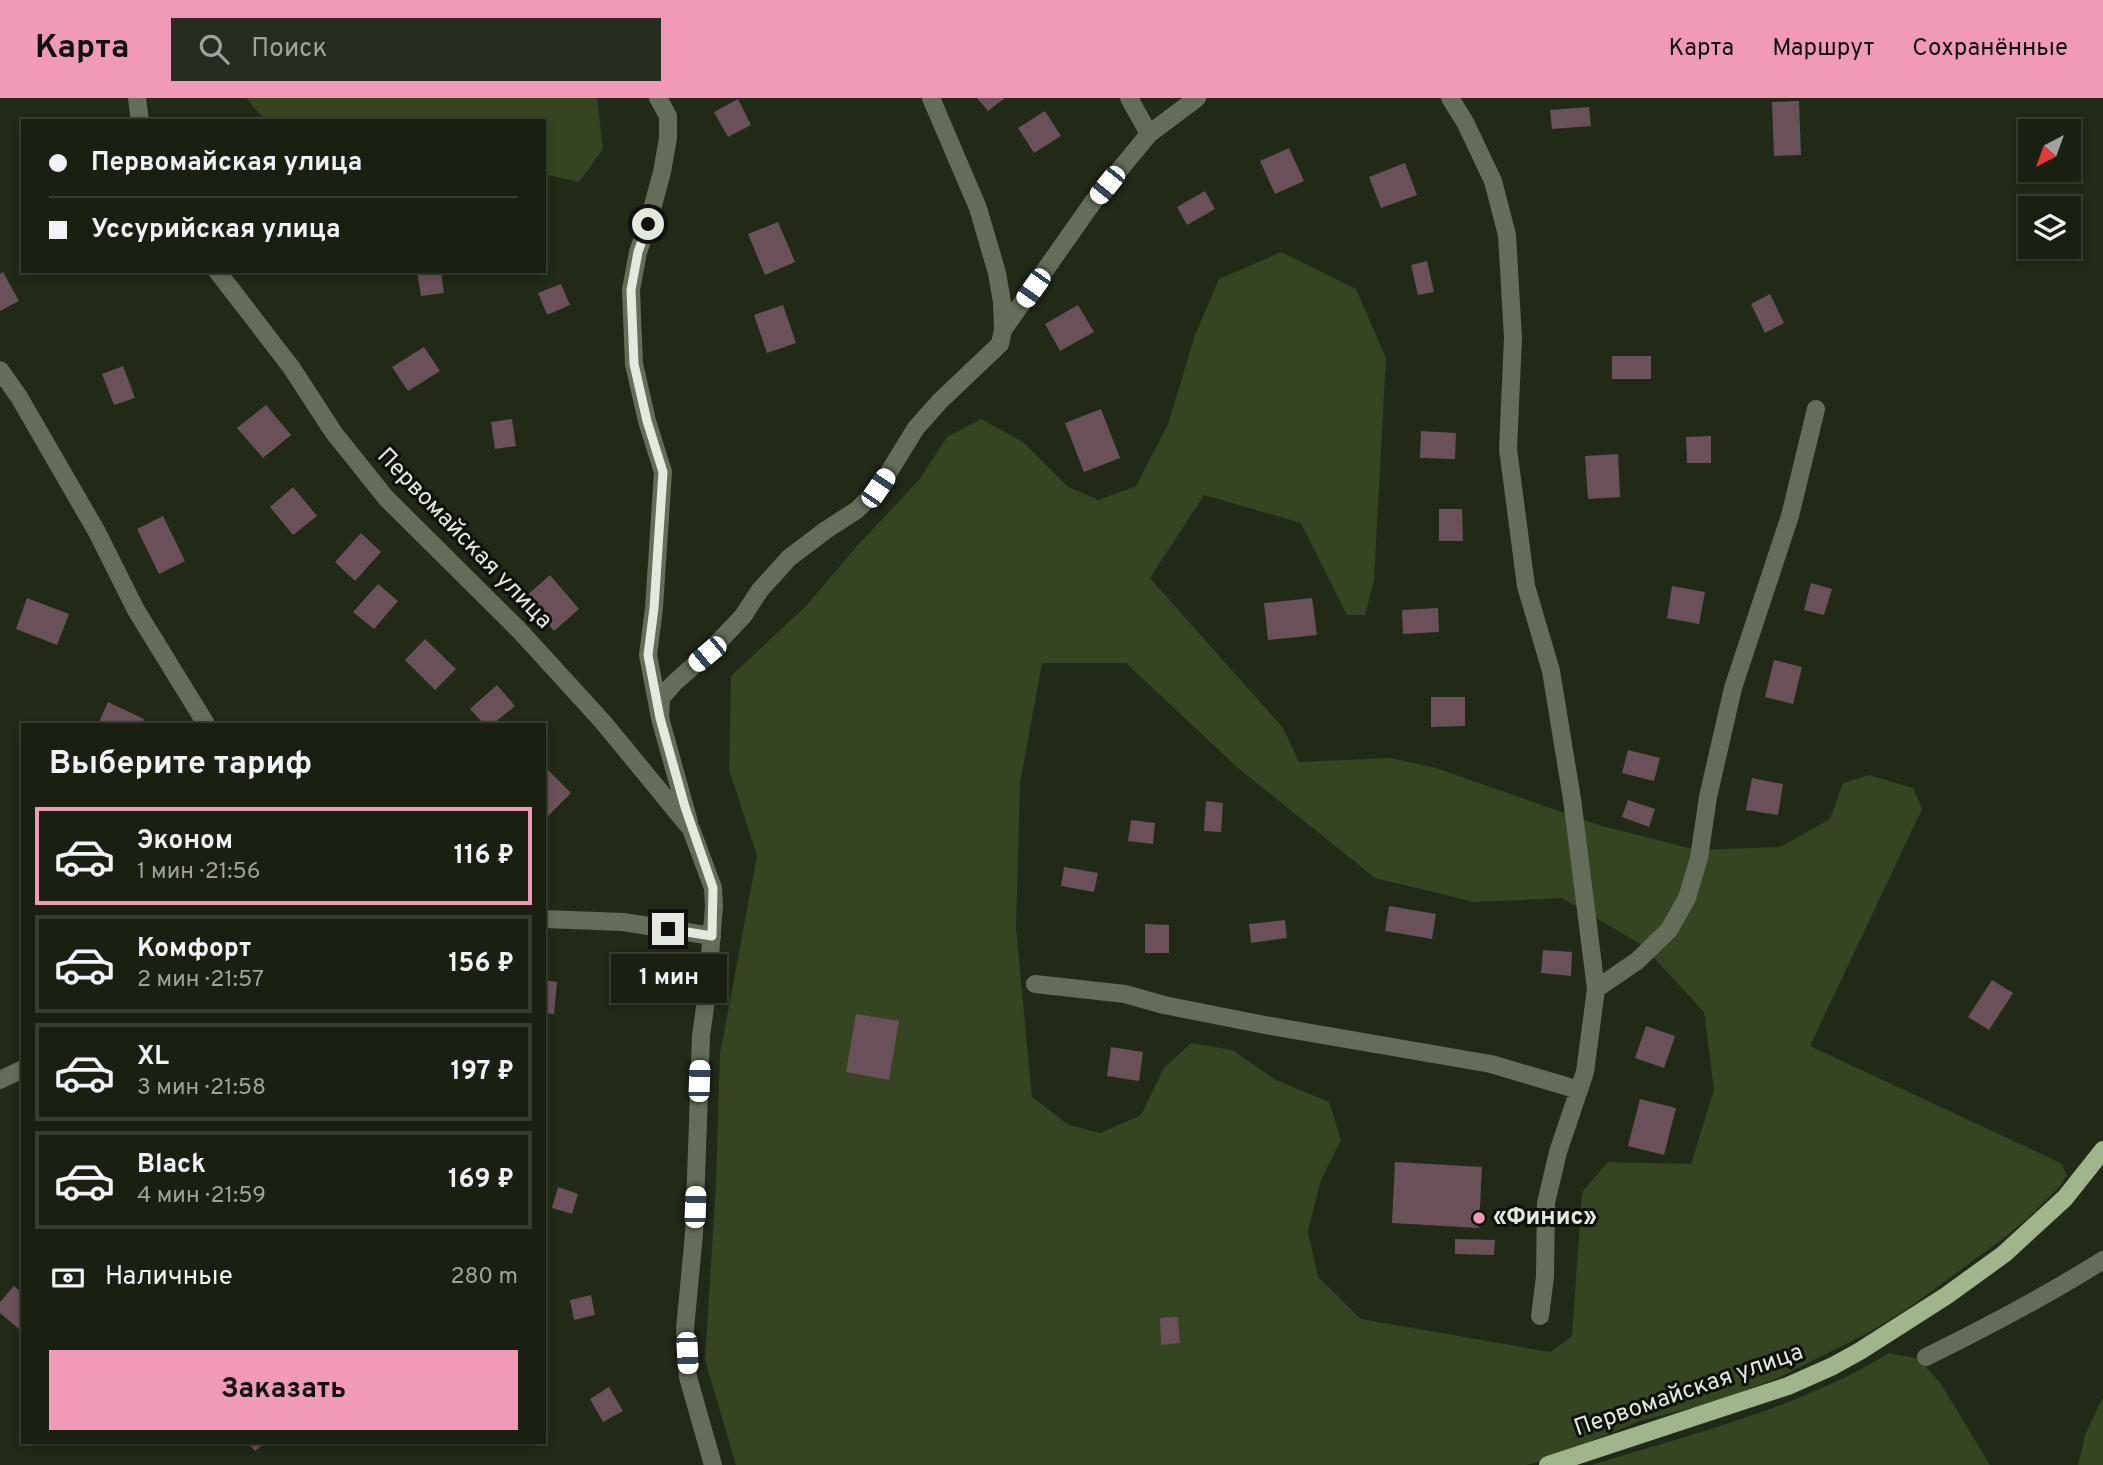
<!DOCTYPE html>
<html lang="ru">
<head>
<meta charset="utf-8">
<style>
	:root { --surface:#191f11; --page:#262c1f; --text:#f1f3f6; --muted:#9fa29f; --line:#373d31; --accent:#f09ab7 }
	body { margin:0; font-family:Overpass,sans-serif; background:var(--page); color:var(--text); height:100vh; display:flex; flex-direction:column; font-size:26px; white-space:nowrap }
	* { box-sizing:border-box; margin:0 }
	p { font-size:23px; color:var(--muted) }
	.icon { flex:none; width:38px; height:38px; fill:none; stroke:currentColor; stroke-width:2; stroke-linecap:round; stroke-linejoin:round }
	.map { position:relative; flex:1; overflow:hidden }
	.side { position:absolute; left:21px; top:625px; width:525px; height:721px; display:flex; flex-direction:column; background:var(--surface); border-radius:0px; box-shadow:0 4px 10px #0003,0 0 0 2px var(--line) }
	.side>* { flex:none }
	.banner { position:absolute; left:21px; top:21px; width:525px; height:154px; border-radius:0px; box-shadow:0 4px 10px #0003,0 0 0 2px var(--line); display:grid; align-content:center; height:154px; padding:0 28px; background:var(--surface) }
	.needle { width:46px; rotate:221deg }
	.controls { position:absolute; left:2018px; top:21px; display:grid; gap:14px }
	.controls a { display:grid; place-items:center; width:63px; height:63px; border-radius:0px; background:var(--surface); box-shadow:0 4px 10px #0003,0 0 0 2px var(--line); font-size:35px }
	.end { position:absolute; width:32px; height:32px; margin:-16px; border:9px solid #e3e9dd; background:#111; box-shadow:0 0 0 4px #111 }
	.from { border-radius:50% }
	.bubble { position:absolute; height:49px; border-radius:0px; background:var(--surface); box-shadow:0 4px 10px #0003,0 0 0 2px var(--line); font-size:23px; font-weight:700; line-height:49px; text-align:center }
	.car { position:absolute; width:21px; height:42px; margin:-21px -10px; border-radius:9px; box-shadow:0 0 5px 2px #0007; background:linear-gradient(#fff 24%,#345 0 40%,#fff 0 76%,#345 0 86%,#fff 0) }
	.banner b { display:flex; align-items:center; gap:24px; height:66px; font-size:26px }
	.banner b+b { border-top:2px solid var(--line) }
	.banner i { width:18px; height:18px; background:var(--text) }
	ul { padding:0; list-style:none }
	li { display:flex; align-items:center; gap:21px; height:98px; margin:0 14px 10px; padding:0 14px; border:4px solid var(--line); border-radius:0px }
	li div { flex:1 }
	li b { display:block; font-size:26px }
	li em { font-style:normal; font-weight:700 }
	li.selected { border-color:var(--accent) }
	li>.icon { width:63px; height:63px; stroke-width:1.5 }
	h2 { padding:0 28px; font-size:32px; line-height:84px }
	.pay { display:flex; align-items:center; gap:18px; height:77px; padding:0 28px; font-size:26px }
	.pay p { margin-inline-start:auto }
	.button { display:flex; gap:14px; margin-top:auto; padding:14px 28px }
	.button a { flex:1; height:80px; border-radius:0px; background:var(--accent); color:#111; font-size:28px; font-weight:700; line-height:80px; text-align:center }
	header { display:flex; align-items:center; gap:42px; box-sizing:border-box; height:98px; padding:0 35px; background:var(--accent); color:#111 }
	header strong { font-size:33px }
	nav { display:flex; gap:38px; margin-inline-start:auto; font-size:24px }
	.search { width:490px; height:63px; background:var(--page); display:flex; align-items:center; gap:18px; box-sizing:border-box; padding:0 24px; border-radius:0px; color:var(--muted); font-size:26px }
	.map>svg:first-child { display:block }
	.green { fill:#354521; fill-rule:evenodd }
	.building { fill:#6a5159 }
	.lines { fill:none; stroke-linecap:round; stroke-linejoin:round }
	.street { stroke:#646d59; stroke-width:18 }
	.primary { stroke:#a1b58c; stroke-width:18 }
	.route { stroke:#e3e9dd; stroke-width:9 }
	.poi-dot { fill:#f09ab7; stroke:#0d1109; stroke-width:2.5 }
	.labels { text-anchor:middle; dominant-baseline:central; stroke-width:6; stroke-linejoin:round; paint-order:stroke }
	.street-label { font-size:24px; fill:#e3e9dd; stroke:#0d1109 }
	.poi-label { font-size:24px; font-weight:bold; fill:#e3e9dd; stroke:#0d1109; text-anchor:start }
</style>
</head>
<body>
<header>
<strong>Карта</strong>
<div class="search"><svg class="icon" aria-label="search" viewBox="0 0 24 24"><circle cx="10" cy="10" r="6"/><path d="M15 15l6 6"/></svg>Поиск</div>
<nav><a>Карта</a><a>Маршрут</a><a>Сохранённые</a></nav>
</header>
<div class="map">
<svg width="2103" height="1367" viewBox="0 0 2103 1367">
	<rect width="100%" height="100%" fill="#212917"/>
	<!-- green -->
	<path class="green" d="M246,0H597L603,51L579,84L544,76V23H266Z
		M1281,154L1356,191L1386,260L1374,482L1365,517H1347L1301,425L1204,397L1150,480L1283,630L1299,664L1391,660L1436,670L1599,727L1696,752L1780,749L1830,721L1843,685L1869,677L1913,690L1922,711L1810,948L2048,1059L2062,1066L2067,1077L2060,1088L2027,1121L2000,1143L1907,1211L1866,1236L1776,1281L1711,1305L1640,1323L1542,1363L1526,1367H736L705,1262L716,1086L720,956L757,758L729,671L731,578L807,507L857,448L919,382L947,339L981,321L1023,344L1068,389L1099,402L1136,388L1168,326L1195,237L1219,181ZM1042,565H1126L1238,670L1375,780L1474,804L1562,800L1642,847L1704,914L1714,992L1691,1066L1608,1064L1582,1094L1572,1238L1550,1254L1361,1221L1318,1179L1308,1133L1321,1082L1341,1042L1329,1004L1276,982L1232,952L1191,945L1164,970L1141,1017L1100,1035L1069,1027L1032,999L1016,830L1020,685Z
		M1889,1255L1919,1261L1941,1286L1990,1367H1591C1691,1336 1800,1310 1889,1255Z
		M2103,1299V1367H2078L2085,1337Z"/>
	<!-- building -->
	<path class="building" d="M977,0H1005L988,13Z
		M738,1L751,27L728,39L714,14Z
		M1799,3L1801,57L1774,58L1772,4Z
		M1589,9L1591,28L1552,31L1550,12Z
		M1045,13L1061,38L1034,55L1018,30Z
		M1289,50L1304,83L1275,96L1260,63Z
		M1405,65L1417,97L1381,110L1369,79Z
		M1205,93L1215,111L1187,127L1177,109Z
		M778,124L795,164L765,177L748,136Z
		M1427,163L1434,194L1418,197L1411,167Z
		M417,173H441L444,195L421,198Z
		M3,174L19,203L0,213V176Z
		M561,186L570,207L547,217L538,195Z
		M1770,196L1784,225L1765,235L1751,206Z
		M783,207L796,245L767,255L754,217Z
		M1078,207L1094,234L1060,253L1045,226Z
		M424,249L440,273L408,293L392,269Z
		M1612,258H1651V281H1612Z
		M123,268L135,300L114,307L102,276Z
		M266,307L291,337L263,360L237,330Z
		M1101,311L1120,360L1084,374L1065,325Z
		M512,321L516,348L495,351L491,324Z
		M1421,333L1456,335L1455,361L1420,360Z
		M1711,338V365H1687L1686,339Z
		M1618,356L1620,399L1588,401L1585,358Z
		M293,389L317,418L293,437L270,409Z
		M1439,411H1462L1463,443H1439Z
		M163,418L185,463L159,476L137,431Z
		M361,435L381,454L355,483L335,464Z
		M550,477L579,511L554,533L525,499Z
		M1811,485L1832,491L1824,517L1804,512Z
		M378,486L398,503L374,531L353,514Z
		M1672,488L1705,494L1699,526L1667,520Z
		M27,500L69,516L57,547L16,531Z
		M1312,500L1317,537L1268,542L1264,505Z
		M1438,510L1439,534L1403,536L1402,512Z
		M425,541L456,571L435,592L405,562Z
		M1774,562L1802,569L1793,606L1765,599Z
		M497,587L515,608L493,626H484L470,611Z
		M1431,599H1465V628L1431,629Z
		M108,604L144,621L142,626H98Z
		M1628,652L1660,660L1654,683L1622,675Z
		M544,668L571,695L548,718L544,714Z
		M1752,680L1783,686L1778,717L1746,712Z
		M1628,702L1655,711L1649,729L1622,719Z
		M1206,703L1223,705L1221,734L1204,733Z
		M1131,722L1155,725L1153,746L1128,743Z
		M1064,769L1098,775L1094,794L1061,788Z
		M1389,808L1436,816L1432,841L1385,833Z
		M1285,822L1287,840L1251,845L1249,826Z
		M1145,826L1169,827V855H1145Z
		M1543,852L1572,854L1571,878L1541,875Z
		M544,882L557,884L554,916L544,915Z
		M1992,882L2013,895L1989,932L1968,919Z
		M856,916L899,923L889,982L846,974Z
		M1646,928L1675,938L1664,970L1635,960Z
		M1111,949L1143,954L1139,983L1107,978Z
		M1640,1001L1676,1010L1664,1057L1628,1048Z
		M1395,1064L1482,1069L1479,1130L1392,1125Z
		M558,1089L578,1096L572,1116L552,1110Z
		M1455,1141L1495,1142L1494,1157L1455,1156Z
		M14,1188L23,1196V1226L19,1231L0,1215V1204Z
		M591,1197L595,1217L574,1222L570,1202Z
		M1178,1219L1180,1245L1161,1247L1160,1220Z
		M609,1289L623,1313L603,1324L590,1301Z
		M247,1344H266L255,1353Z"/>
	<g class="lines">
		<!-- street -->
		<path class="street" d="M137,0L140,23
			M658,0L668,18V40L662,74L648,126L638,154L631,192L634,266L647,323L663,374L654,510L648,557L660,620L689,724
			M1129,0L1149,36
			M1450,0L1465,24L1493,83L1507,137L1513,240L1508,351L1526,488L1551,573L1572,701L1596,891L1585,974L1558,1054L1546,1105L1545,1179L1540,1218
			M217,173L291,269L334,335L386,400L519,532L603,624L691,731L713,790L714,808L707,895L701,938L694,1136L685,1231L688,1279L713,1367
			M1003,232L1093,104L1149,36L1197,0
			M0,272L19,299L97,434L136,512L206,626
			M660,620L661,600L674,585L707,556L743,518L760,492L789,460L826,432L857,412L879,390L916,330L940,303L1000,246L1003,232L1002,204L997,175L978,110L931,0
			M544,821L623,824L712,838
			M1035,886L1125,896L1164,907L1265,927L1491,966L1579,992
			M1596,891L1637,863L1669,832L1687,800L1699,760L1708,699L1733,590L1790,418L1816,311
			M0,982L23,971
			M1926,1259C1987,1229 2046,1198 2103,1162"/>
		<!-- primary -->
		<path class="primary" d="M1548,1367L1788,1288L1833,1268L1860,1253L1946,1198L2004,1156L2065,1100L2103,1052"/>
	</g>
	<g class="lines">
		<!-- route -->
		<path class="route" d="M648,126L638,154L631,192L634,266L647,323L663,374L654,510L648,557L660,620L685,709L713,790L712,838L668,831"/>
	</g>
	<!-- markers -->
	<circle class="poi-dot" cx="1479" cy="1120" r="7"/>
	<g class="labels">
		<!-- street labels -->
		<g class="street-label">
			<text transform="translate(464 441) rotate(46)">Первомайская улица</text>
			<text transform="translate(1689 1293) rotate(-19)">Первомайская улица</text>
		</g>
		<!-- poi labels -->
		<g class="poi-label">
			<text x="1493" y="1120">«Финис»</text>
		</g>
	</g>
</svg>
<div class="controls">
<a><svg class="needle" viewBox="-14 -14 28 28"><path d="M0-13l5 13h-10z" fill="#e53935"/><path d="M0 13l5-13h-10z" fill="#9fa29f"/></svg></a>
<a><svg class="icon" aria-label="layers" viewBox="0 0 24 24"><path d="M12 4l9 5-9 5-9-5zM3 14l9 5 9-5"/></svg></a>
</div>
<i class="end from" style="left:648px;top:126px"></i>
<i class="end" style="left:668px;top:831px"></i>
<div class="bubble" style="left:611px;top:856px;width:116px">1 мин</div>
<i class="car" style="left:1107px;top:87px;rotate:219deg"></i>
<i class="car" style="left:1033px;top:190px;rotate:215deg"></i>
<i class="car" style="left:878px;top:390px;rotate:34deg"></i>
<i class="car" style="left:707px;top:556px;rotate:230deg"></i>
<i class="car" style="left:699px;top:983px;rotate:2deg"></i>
<i class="car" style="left:695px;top:1109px;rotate:2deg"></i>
<i class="car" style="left:687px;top:1255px;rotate:177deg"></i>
<div class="banner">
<b><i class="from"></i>Первомайская улица</b>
<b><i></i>Уссурийская улица</b>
</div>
<section class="side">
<h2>Выберите тариф</h2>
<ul>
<li class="selected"><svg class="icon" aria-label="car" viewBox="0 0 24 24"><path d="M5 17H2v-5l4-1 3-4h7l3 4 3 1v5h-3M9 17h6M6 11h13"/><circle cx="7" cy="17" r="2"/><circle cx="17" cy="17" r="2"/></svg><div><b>Эконом</b><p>1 мин · 21:56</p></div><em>116 ₽</em></li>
<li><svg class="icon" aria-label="car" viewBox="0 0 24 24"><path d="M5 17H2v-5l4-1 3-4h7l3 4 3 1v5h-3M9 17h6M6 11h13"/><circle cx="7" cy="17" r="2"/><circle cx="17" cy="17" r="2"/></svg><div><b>Комфорт</b><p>2 мин · 21:57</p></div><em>156 ₽</em></li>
<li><svg class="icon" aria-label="car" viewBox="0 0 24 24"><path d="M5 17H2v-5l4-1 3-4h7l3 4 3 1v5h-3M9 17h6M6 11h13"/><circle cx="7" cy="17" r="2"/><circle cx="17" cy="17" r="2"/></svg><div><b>XL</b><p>3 мин · 21:58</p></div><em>197 ₽</em></li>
<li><svg class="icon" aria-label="car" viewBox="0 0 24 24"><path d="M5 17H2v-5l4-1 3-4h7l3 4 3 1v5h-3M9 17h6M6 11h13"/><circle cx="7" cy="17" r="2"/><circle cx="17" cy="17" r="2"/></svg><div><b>Black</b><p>4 мин · 21:59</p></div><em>169 ₽</em></li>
</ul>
<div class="pay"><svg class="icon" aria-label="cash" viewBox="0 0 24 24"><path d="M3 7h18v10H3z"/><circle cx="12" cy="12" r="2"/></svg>Наличные<p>280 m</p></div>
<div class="button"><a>Заказать</a></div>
</section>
</div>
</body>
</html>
